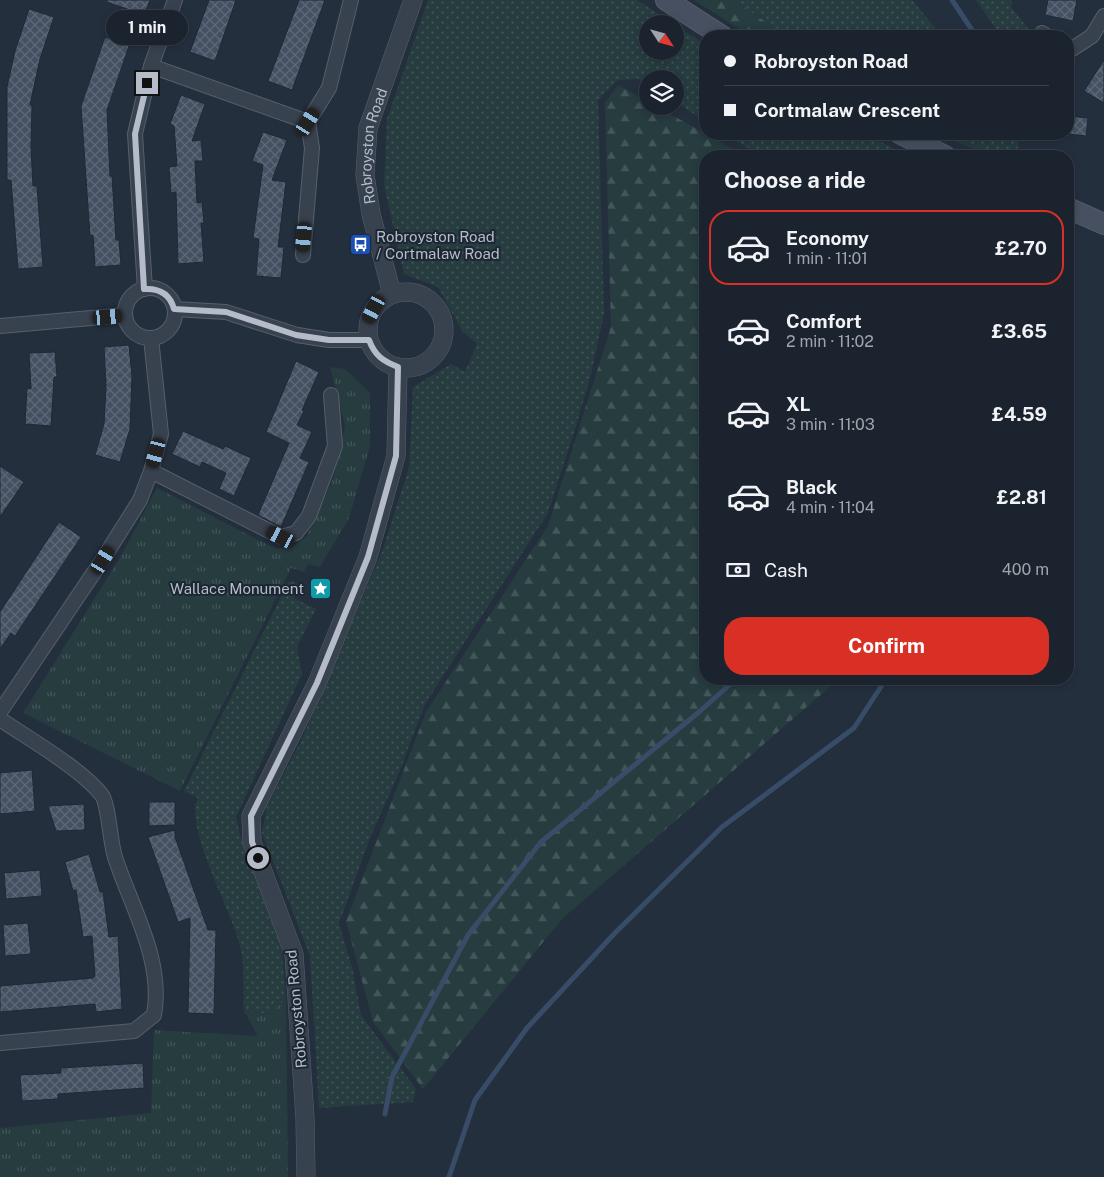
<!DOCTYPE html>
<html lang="en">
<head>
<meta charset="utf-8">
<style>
	:root { --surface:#1b232e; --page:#242b36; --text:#f1f3f6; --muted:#a0a4aa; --line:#39404a; --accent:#d93025 }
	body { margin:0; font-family:"Public Sans",sans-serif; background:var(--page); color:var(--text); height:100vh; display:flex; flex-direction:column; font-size:19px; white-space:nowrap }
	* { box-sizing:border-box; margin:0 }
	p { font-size:16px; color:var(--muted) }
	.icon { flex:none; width:28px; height:28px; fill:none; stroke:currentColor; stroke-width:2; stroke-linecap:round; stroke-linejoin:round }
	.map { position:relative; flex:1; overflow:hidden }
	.details { position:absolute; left:699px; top:150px; width:375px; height:535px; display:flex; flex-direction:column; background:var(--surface); border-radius:20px; box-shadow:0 2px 8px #0003,0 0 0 1px var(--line) }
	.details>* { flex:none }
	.banner { position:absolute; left:699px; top:30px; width:375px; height:110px; border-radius:20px; box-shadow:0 2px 8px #0003,0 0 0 1px var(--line); display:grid; align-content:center; height:110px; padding:0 25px; background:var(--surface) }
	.needle { width:32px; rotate:126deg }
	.fabs { position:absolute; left:639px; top:15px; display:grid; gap:10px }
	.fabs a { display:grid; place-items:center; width:45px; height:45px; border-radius:50%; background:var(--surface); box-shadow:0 2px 8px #0003,0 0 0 1px var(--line); font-size:25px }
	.end { position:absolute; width:22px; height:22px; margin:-11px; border:6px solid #b4bcc9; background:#111; box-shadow:0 0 0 2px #111 }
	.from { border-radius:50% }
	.bubble { position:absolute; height:35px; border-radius:18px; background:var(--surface); box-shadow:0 2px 8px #0003,0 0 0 1px var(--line); font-size:16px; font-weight:700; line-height:35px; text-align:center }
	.car { position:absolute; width:15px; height:30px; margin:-15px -8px; border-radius:6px; box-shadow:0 0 4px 1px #0007; background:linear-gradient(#222 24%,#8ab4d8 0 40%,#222 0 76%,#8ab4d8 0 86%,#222 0) }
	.banner b { display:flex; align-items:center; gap:18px; height:48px; font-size:19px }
	.banner b+b { border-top:1px solid var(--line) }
	.banner i { width:12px; height:12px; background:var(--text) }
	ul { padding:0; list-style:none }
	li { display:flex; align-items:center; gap:15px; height:75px; margin:0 10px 8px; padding:0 15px; border:2px solid transparent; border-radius:20px }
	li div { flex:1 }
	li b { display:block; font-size:19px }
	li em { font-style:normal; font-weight:700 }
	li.selected { border-color:var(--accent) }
	li>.icon { width:45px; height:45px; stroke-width:1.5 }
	h2 { padding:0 25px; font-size:22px; line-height:60px }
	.pay { display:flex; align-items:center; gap:12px; height:55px; padding:0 25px; font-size:19px }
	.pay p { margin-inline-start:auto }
	.button { display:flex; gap:10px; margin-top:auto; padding:10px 25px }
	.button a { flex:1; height:58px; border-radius:20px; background:var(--accent); color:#fff; font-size:20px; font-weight:700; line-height:58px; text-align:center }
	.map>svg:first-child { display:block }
	.grass { fill:url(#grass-dots) }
	.forest { fill:url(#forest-firs) }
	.park { fill:url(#park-tufts) }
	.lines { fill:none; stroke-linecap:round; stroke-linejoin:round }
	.stream { stroke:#394c67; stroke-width:5 }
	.building { fill:url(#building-cross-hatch); stroke:#1f2835 }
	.minor-casing { stroke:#565f6c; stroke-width:16 }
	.tertiary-casing { stroke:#565f6c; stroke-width:19 }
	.secondary-casing { stroke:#565f6c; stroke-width:22 }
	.minor { stroke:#38414e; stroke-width:14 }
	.tertiary { stroke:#38414e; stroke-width:18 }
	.secondary { stroke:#465061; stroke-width:20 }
	.route { stroke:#b4bcc9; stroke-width:6 }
	.labels { text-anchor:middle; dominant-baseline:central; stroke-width:4; stroke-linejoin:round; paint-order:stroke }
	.street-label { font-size:15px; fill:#b4bcc9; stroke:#1d2633 }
	.poi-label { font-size:15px; fill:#b4bcc9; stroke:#1d2633; text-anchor:start }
</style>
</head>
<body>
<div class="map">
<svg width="1104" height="1177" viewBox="0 0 1104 1177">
	<defs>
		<pattern id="grass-dots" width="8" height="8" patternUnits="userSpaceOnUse" patternTransform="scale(1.25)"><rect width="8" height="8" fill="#263c3f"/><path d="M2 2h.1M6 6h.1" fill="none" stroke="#435659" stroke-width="1.8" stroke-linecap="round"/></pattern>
		<pattern id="forest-firs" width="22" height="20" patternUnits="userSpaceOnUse" patternTransform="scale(1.25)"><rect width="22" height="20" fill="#263c3f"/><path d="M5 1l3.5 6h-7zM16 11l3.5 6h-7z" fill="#435659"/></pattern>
		<pattern id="park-tufts" width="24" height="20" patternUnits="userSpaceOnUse" patternTransform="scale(1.25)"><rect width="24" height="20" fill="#263c3f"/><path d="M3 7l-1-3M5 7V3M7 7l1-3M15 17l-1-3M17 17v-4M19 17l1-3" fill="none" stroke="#435659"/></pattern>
		<pattern id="building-cross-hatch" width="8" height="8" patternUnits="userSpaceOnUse" patternTransform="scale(1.25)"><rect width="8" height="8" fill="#455162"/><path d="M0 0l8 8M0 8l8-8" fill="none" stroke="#5d6877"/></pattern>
	</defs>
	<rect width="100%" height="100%" fill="#242f3e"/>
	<!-- grass -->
	<path class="grass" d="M428,0H637L674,24H648V51H675V25L705,44V121L675,102V79H648L647,85L638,79L618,80L598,100L604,314L590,378L576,426L548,513L425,704L400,770L370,838L339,923L352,967L361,1015L416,1089L413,1102L319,1108L310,956L262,833L267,806L300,743L382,552L409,467L413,387L451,364L465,372L477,344L462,331L438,287L404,274L384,185L387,119Z
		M733,0H912L942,36H787Z
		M976,0H1012L1011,7L1034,36H1001Z
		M725,134H865L909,156H761Z
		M955,134H1021L1016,156H994Z
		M289,581L299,584L294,598L316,609L297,647L302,674L236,817L240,835L281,945L286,999L270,1014L244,1011C243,993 244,973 242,954C236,917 183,829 198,798L184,791Z"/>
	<!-- forest -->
	<path class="forest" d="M694,0H733L787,36H750Z
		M618,85L647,101L648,106H656L745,156H705V679H839L562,919L423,1089L373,1022L346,921L426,712L548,526L611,327L605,103Z
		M940,134H955L994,156H989Z"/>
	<!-- park -->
	<path class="park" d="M330,367L345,369L370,393V446L349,518L320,567L308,564L304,572L291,568L180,791L23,713L121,556L157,488L276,549L294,546L307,536L333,479L345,426Z
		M286,999L288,1177H0V1128L151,1113L154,1030L258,1036L244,1011L270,1014Z"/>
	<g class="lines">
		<!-- stream -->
		<path class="stream" d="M952,0L976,36
			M1011,134V136
			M385,1114L392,1077L468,935L541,842L699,712L736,679
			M449,1177L475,1100L527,1028L614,934L722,827L854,728L886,679"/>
	</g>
	<!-- building -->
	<path class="building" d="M107,0H150L144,15L107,2Z
		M209,0H236L215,61L190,52Z
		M299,0H325L292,90L268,81Z
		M1048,0H1077L1073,21L1045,15Z
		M29,9L54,17L40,59L30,105H32L31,148L33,186H37L43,267L18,269L11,180H7V87L15,51Z
		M105,37L129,46L107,110L110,176H112L116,240H119L121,265L95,267L93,235L90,236L81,106Z
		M1104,60V103L1084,91Z
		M181,95L205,104L192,141L201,140L203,161H195L197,203L202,202L204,223H201L204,262L178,264L176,192L171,193L169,167L177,166L174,126L170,124Z
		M1068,116L1088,118L1086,136L1068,134Z
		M263,132L287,140L272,180L286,182L278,247H284L281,278L256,276L259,239L253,238L263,165L252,161Z
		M129,345L132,376L130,429L120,462L95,455L104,424L106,386L104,347Z
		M55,352L57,377H54L51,426L25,424L27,388L31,389L29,353Z
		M296,361L319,372L302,410L304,411L297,425L312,432L300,458L309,462L281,527L258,515L289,443L266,432Z
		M183,431L223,449L225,446L251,458L234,496L219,489L226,473L202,462L200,467L172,454Z
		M0,466L24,482L0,517Z
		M59,522L81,537L15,636L11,633L0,649V612Z
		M32,770L35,811L0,814V773Z
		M149,802H175V825L149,826Z
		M84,804L85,830L56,831L48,806Z
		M175,830V837L208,930H216L214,1014L188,1013L190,918L178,922L148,837Z
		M89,854L100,892H103L109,937L118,936L122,1009L96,1012L95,1004L0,1012V986L93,978L95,976L92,936L83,937L76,890L73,891L65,862Z
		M40,870L42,896L6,899L4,873Z
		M28,923L31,954L5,956L3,925Z
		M143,1063L144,1088L58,1094V1099L22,1101L20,1075L61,1073V1068Z"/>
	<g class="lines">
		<defs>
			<path id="minor" d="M1042,33L1047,36
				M1069,51L1092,36L1104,16
				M151,66L308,122
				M303,255L312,148L308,122L329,88L351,0
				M125 313a25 25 0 1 1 50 0a25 25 0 1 1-50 0Z
				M145,289L135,134L151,66L175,0
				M175,309L226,312L297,335L329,340H369
				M0,326L125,315
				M151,471L281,537L296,533L309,516L335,446L331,395
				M0,712L103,559L140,500L151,471L161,434L151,338
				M0,719C29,739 80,768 101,794C109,803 110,843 115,857C131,907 164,960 154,1015L134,1031L0,1043"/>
			<g id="tertiary">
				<circle cx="406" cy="330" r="38"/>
				<path id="s1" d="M392,294L371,214L365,175L368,128L413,0"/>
				<path d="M306,1177L305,1118L294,954L252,842L251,816L317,683L368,557L396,456L398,367"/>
			</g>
			<path id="secondary" d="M666,0L722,36
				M901,134L945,156
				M1068,208L1104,224"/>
		</defs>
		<!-- minor casing -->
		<use href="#minor" class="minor-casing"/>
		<!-- tertiary casing -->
		<use href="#tertiary" class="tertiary-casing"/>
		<!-- secondary casing -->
		<use href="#secondary" class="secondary-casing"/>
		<!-- minor -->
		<use href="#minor" class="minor"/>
		<!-- tertiary -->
		<use href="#tertiary" class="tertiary"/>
		<!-- secondary -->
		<use href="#secondary" class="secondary"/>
	</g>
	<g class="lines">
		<!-- route -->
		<path class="route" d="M147,83L135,134L144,289C160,288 170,294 174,309L226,312L296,335L329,340H369C375,356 383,361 398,367L396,456L368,557L317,683L251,816L252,842L258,858"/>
	</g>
	<!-- icons -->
	<defs>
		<symbol id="bus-square" viewBox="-11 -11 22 22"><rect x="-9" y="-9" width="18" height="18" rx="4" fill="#1a4fb4" stroke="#1d2633"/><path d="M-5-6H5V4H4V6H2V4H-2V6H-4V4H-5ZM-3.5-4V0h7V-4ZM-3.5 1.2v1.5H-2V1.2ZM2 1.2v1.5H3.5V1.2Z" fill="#fff"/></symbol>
		<symbol id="sight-square" viewBox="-11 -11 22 22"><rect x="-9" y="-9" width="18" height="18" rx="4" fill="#0f9aa8" stroke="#1d2633"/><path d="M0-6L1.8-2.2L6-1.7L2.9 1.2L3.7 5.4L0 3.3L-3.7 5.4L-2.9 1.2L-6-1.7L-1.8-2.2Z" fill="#fff"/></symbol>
	</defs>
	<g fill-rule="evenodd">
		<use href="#bus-square" x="348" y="232" width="25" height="25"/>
		<use href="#sight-square" x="308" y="576" width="25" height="25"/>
	</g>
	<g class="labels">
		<!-- street labels -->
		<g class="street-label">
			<text stroke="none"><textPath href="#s1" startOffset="152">Robroyston Road</textPath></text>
			<text transform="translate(296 1009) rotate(-95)">Robroyston Road</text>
		</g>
		<!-- poi labels -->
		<g class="poi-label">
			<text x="376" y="236">Robroyston Road<tspan x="376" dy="17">/ Cortmalaw Road</tspan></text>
			<text x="304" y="588" text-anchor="end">Wallace Monument</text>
		</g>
	</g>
</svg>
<div class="fabs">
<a><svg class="needle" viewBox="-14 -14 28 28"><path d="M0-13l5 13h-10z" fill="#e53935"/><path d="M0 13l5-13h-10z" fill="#a0a4aa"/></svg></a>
<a><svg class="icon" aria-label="layers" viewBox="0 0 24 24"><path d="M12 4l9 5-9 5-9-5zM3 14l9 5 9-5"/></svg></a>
</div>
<i class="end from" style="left:258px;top:858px"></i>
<i class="end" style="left:147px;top:83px"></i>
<div class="bubble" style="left:106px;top:10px;width:82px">1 min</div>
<i class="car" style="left:308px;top:122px;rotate:32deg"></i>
<i class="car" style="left:304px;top:237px;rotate:185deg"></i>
<i class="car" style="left:374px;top:309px;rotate:208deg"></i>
<i class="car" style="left:108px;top:317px;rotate:85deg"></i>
<i class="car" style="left:156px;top:453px;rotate:195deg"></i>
<i class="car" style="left:281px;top:537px;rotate:297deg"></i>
<i class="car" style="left:103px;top:560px;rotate:31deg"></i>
<div class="banner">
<b><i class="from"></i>Robroyston Road</b>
<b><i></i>Cortmalaw Crescent</b>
</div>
<section class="details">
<h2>Choose a ride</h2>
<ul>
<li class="selected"><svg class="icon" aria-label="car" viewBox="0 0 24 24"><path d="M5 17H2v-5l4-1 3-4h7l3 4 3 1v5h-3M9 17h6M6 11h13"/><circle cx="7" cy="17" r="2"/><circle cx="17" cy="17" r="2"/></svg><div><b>Economy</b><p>1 min · 11:01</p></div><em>£2.70</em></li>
<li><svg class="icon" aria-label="car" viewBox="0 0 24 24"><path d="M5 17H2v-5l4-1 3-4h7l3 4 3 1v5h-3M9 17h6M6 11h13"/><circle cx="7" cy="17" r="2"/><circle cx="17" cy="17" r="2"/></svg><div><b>Comfort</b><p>2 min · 11:02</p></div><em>£3.65</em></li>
<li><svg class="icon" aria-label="car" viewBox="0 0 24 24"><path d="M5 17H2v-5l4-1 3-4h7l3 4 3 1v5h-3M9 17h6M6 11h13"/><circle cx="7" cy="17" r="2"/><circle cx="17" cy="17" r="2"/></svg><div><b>XL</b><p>3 min · 11:03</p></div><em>£4.59</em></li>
<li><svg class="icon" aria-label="car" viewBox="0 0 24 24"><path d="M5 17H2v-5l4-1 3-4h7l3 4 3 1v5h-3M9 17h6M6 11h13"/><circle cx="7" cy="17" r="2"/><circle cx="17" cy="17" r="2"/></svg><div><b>Black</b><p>4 min · 11:04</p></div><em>£2.81</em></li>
</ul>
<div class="pay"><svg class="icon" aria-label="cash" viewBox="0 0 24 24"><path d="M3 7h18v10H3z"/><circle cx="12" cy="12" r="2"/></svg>Cash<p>400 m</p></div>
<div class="button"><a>Confirm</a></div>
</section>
</div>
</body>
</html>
